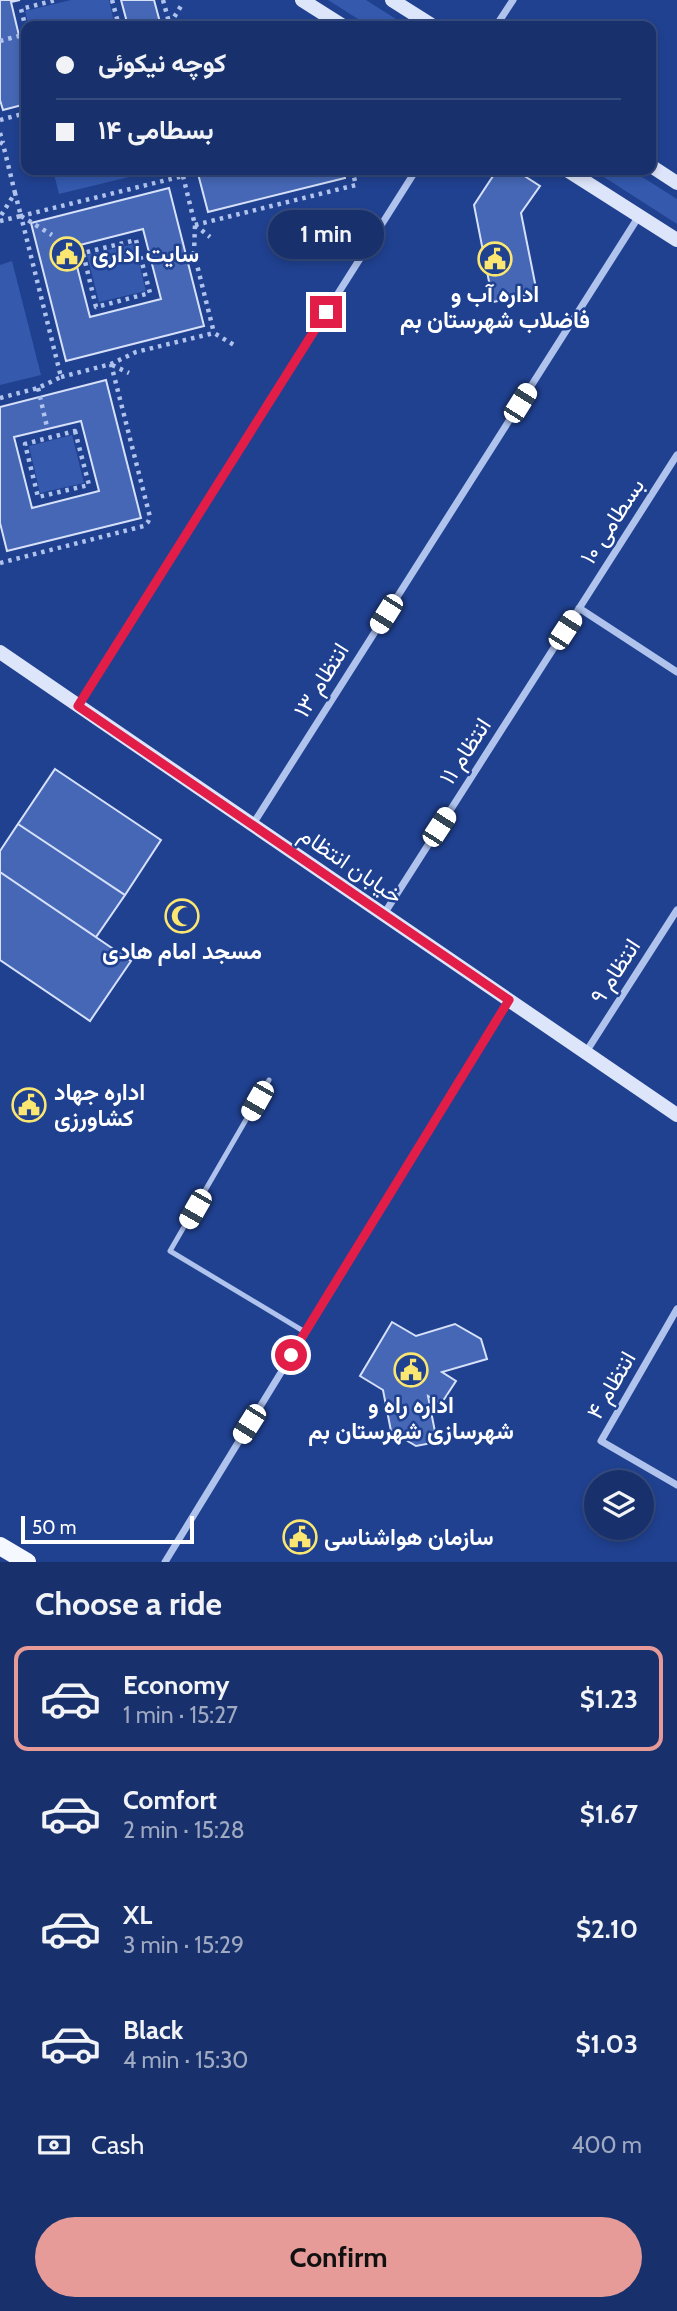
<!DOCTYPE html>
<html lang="en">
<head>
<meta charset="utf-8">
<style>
	:root { --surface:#18316c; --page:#213972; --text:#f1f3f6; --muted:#9fa9c2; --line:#364c7f; --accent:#e69b98 }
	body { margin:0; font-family:Cabin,Vazirmatn,sans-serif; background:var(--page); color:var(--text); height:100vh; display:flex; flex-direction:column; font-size:26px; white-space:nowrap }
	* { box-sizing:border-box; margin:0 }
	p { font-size:23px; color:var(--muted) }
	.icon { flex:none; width:38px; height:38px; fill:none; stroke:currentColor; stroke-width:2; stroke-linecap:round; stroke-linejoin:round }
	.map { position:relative; height:1562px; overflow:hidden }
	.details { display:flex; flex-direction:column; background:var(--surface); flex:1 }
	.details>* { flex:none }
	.hud { position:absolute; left:21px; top:21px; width:635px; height:154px; border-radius:14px; box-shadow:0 4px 10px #0003,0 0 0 2px var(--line); display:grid; align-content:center; height:154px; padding:0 35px; background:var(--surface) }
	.buttons { position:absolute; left:584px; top:1470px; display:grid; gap:14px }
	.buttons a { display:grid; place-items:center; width:70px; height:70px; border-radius:50%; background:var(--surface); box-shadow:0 4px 10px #0003,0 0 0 2px var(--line); font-size:35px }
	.scale { position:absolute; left:21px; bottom:18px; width:173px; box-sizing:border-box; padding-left:7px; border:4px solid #fff; border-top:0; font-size:19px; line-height:24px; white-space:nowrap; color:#fff; -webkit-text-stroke:5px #204190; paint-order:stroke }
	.end { position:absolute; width:32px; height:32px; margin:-16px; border:9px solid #e11d48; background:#fff; box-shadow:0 0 0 4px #fff }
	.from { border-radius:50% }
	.bubble { position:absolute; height:49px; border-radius:24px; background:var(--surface); box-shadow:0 4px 10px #0003,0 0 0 2px var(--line); font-size:23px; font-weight:800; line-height:49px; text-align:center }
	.car { position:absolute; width:21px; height:42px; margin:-21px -10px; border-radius:9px; box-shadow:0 0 5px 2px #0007; background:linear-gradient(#fff 24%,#345 0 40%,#fff 0 76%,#345 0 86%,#fff 0) }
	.hud b { display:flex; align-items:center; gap:24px; height:66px; font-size:26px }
	.hud b+b { border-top:2px solid var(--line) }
	.hud i { width:18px; height:18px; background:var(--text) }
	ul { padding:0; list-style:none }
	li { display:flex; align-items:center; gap:21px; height:105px; margin:0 14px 10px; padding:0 21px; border:4px solid transparent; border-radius:14px }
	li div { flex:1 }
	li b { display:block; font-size:26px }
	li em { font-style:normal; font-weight:800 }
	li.active { border-color:var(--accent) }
	li>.icon { width:63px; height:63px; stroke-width:1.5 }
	h2 { padding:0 35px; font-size:32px; line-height:84px }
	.pay { display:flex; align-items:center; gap:18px; height:77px; padding:0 35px; font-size:26px }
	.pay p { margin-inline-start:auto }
	.primary-button { display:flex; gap:14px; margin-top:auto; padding:14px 35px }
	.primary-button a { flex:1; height:80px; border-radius:42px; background:var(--accent); color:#111; font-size:28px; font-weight:800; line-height:80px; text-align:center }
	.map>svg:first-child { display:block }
	.green { fill:#3459ad }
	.building { fill:#4567b5; stroke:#d6e1f9; stroke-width:2; fill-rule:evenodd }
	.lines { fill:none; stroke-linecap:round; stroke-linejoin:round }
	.path { stroke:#b0c3ed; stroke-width:4.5; stroke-dasharray:3.5 5; stroke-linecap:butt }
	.lane { stroke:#b0c3ed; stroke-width:5 }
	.street { stroke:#b0c3ed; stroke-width:7 }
	.secondary { stroke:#dde5fa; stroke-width:14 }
	.primary { stroke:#f6f8ff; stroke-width:18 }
	.route { stroke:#e11d48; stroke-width:9 }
	.labels { text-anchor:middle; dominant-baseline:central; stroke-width:5; stroke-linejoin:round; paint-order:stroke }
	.poi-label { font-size:23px; font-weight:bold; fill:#fff; stroke:#204190; text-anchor:start }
	.street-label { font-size:23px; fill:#fff; stroke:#204190 }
</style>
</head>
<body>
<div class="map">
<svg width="677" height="1562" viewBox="0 0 677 1562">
	<rect width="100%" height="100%" fill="#204190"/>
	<!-- green -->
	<path class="green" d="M71,0H109L115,26H29L25,11Z
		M328,0H366L407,26H369Z
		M53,170H158L59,194Z
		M593,170H631L677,199V224Z
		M134,244L146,291L99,302L87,255Z
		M12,261L41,375L0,385V265Z
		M72,435L84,483L40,493L29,446Z"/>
	<!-- building -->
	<path class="building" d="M0,0H20L11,2L26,65V104L3,110L0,100Z
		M121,0H154L161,26H128Z
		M197,170H234L235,172L244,170H343L345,178L208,212Z
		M497,170H515L540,186L521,213L537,293L493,302L474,205Z
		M169,188L204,326L66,361L31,223ZM143,229L161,299L90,317L72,247Z
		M106,380L141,518L7,551L0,523V407ZM81,421L99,491L32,508L14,437Z
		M55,769L161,840L125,895L18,824Z
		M18,824L125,895L96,937L0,872V851Z
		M0,872L131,961L90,1021L0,960Z
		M392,1322L416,1336L455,1324L481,1339L487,1359L442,1372L456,1381L441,1404L428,1396L437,1442L416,1446L391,1431L383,1390L360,1376Z"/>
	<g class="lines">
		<!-- path -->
		<path class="path" d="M112,0L119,26
			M163,0L170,26
			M286,23L297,26
			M170,24L181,6
			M26,29L21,9L56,0
			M0,41L26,34
			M0,120L26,113
			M0,133L3,143
			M0,142L3,144L15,193L0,217
			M183,176L195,225L194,253L214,333
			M21,216L52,235
			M0,221L21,216L15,193
			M195,225L356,185L352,170
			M195,225L210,237
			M136,240L150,293L96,307L83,253Z
			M112,365L129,373
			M61,377L111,364L136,352L214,333L234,345
			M38,388L47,427
			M0,398L38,388L61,377L21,216L183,176V170
			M75,431L89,485L38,497L25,444Z
			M0,563L144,526L148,522L150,517L111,364"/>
		<!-- lane -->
		<path class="lane" d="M269,1080L170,1251L305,1332"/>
		<!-- street -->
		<path class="street" d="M496,26L513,0
			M579,608L677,672
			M78,705L416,170
			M253,824L639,216
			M384,914L677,455
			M586,1052L677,910
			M677,1309L601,1441L677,1485
			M165,1562L509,1000"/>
		<!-- secondary -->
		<path class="secondary" d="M302,0L343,26
			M392,0L433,26
			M651,166L677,183
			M567,170L677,240
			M0,652L677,1115"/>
		<!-- primary -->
		<path class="primary" d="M0,1546L27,1562"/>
	</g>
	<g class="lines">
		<!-- route -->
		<path class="route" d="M291,1355L509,1000L78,706L326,312"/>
	</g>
	<!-- icons -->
	<defs>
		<symbol id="civic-ring" viewBox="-11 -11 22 22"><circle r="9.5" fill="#204190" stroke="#fae671" stroke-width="1.5"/><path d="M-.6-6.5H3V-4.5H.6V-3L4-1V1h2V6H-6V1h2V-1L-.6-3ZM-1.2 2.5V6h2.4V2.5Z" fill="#fae671"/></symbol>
		<symbol id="mosque-ring" viewBox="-11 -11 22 22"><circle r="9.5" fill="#204190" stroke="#fae671" stroke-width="1.5"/><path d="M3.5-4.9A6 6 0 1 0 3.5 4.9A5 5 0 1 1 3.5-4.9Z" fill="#fae671"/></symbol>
	</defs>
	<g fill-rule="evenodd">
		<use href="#civic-ring" x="48" y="235" width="38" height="38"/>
		<use href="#civic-ring" x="476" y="240" width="38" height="38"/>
		<use href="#mosque-ring" x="163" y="897" width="38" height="38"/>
		<use href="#civic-ring" x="10" y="1086" width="38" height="38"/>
		<use href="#civic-ring" x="392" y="1351" width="38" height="38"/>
		<use href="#civic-ring" x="281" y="1518" width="38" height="38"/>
	</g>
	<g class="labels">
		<!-- poi labels -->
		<g class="poi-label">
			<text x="92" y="254">سایت اداری</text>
			<text x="495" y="294" text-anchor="middle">اداره آب و<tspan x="495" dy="26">فاضلاب شهرستان بم</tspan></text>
			<text x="182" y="951" text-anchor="middle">مسجد امام هادی</text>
			<text x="54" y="1092">اداره جهاد<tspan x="54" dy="26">کشاورزی</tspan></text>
			<text x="411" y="1405" text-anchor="middle">اداره راه و<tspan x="411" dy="26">شهرسازی شهرستان بم</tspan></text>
			<text x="324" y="1537">سازمان هواشناسی</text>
		</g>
		<!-- street labels -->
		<g class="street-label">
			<text transform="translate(612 521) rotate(-57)">بسطامی ۱۰</text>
			<text transform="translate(321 680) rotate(-58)">انتظام ۱۳</text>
			<text transform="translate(465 751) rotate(-57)">انتظام ۱۱</text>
			<text transform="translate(351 865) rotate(34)">خیابان انتظام</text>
			<text transform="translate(615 971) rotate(-57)">انتظام ۹</text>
			<text transform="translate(611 1385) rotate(-60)">انتظام ۴</text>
		</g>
	</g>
</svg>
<div class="buttons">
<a><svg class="icon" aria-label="layers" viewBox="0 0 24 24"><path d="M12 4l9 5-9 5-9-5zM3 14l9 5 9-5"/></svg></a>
</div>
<div class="scale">50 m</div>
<i class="end from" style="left:291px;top:1355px"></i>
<i class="end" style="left:326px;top:312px"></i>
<div class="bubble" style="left:268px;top:210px;width:116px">1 min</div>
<i class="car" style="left:520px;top:403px;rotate:32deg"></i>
<i class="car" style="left:386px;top:614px;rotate:212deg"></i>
<i class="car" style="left:565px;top:630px;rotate:33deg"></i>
<i class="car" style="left:439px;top:827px;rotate:33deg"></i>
<i class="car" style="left:257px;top:1101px;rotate:210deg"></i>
<i class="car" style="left:195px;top:1209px;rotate:210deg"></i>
<i class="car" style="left:249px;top:1424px;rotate:212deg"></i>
<div class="hud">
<b><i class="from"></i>کوچه نیکوئی</b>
<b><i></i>بسطامی ۱۴</b>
</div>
</div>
<section class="details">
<h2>Choose a ride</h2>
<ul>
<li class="active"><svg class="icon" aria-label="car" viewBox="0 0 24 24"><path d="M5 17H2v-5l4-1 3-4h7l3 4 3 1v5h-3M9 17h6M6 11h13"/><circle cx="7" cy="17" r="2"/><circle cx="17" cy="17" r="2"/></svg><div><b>Economy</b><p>1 min · 15:27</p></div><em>$1.23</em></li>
<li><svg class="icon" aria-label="car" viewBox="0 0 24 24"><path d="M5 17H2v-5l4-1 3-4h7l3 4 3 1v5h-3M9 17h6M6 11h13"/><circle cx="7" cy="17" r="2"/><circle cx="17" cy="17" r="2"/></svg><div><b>Comfort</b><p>2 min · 15:28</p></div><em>$1.67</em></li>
<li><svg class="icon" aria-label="car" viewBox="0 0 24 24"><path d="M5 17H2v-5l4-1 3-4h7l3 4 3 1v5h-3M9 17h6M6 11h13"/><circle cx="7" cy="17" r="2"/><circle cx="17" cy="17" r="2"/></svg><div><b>XL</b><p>3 min · 15:29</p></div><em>$2.10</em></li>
<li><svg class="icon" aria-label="car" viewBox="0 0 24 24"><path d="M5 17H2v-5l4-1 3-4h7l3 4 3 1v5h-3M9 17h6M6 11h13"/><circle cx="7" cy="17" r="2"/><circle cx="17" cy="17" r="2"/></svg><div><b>Black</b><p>4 min · 15:30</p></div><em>$1.03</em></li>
</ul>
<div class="pay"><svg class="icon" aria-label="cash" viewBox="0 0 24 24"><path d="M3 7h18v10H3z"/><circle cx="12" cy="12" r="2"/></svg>Cash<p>400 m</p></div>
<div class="primary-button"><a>Confirm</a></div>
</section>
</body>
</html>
